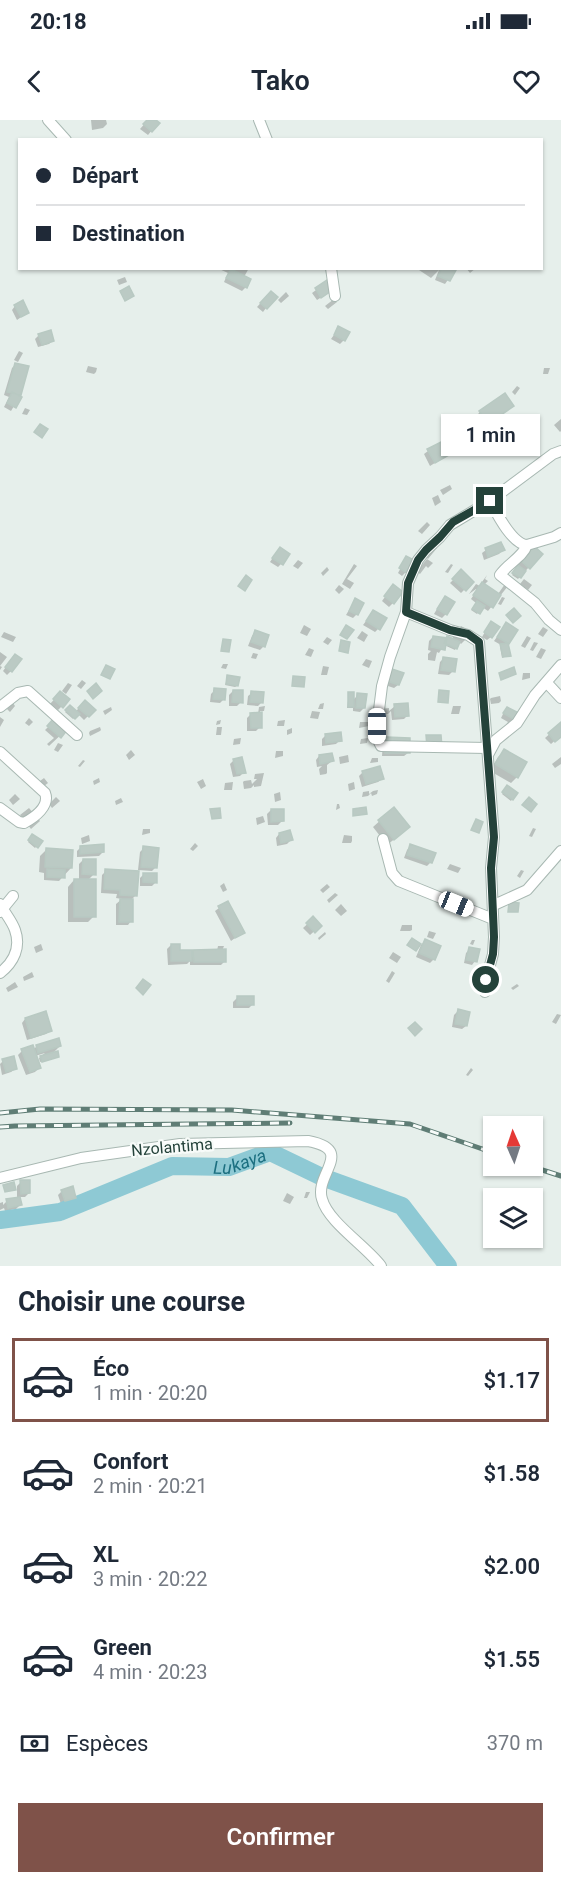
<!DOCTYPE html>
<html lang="fr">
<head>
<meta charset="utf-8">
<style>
	:root { --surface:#fff; --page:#f6f6f7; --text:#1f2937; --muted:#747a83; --line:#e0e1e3; --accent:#7f5249 }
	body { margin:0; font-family:Roboto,sans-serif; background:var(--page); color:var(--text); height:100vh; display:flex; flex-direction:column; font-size:22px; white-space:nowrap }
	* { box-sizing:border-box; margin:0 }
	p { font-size:20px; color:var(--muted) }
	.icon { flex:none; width:33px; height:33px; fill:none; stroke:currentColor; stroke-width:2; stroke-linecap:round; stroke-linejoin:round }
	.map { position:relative; height:1146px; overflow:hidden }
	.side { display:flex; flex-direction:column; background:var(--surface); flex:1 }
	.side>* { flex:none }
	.hud { position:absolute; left:18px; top:18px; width:525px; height:132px; border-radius:0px; box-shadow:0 2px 4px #0004; display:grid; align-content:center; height:132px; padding:0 18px; background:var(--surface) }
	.needle { width:39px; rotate:357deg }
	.controls { position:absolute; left:483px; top:996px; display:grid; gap:12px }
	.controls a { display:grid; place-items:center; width:60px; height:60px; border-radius:0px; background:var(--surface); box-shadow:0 2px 4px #0004; font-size:30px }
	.end { position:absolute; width:27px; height:27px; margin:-14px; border:8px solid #24423a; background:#fff; box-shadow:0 0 0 3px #fff }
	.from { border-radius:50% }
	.bubble { position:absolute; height:42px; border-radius:0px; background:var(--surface); box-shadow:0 2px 4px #0004; font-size:20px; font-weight:600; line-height:42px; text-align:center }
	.car { position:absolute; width:18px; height:36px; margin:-18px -9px; border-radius:8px; box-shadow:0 0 4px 2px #0007; background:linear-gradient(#fff 24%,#345 0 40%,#fff 0 76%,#345 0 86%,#fff 0) }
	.hud b { display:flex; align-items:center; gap:21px; height:57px; font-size:22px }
	.hud b+b { border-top:2px solid var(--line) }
	.hud i { width:15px; height:15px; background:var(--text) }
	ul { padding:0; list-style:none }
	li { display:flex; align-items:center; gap:18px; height:84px; margin:0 12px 9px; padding:0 6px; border:3px solid transparent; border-radius:0px }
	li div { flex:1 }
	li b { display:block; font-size:22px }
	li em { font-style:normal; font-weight:600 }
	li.current { border-color:var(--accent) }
	li>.icon { width:54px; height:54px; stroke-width:1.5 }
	h2 { padding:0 18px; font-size:27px; line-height:72px }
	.pay { display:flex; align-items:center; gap:15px; height:66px; padding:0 18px; font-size:22px }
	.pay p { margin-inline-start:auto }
	.button { display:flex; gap:12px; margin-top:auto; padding:12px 18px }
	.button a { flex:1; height:69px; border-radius:0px; background:var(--accent); color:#fff; font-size:24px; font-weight:600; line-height:69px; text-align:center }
	.status { display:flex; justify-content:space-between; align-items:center; height:42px; padding:0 30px; background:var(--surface); direction:ltr }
	.status svg { height:16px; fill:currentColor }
	header { display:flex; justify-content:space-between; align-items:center; height:78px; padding:0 18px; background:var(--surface); font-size:27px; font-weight:600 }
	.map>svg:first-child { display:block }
	.shadow { fill:#0003 }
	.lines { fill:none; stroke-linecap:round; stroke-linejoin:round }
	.river { stroke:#8ec9d4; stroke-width:18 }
	.building { fill:#bbcac4; stroke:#b8c9c2; stroke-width:1.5 }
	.minor-casing { stroke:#a8b8b2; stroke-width:12 }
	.minor { stroke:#fff; stroke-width:10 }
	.rail-casing { stroke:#5f7d75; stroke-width:5 }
	.rail { stroke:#f7fbf9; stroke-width:3; stroke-dasharray:9; stroke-linecap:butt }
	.route { stroke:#24423a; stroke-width:8 }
	.labels { text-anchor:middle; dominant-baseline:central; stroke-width:4.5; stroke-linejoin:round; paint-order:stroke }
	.street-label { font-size:16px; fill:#24423a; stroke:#f7fbf9 }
	.water-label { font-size:18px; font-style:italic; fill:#1c6f80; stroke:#f7fbf9 }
</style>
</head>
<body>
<div class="status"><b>20:18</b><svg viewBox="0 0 49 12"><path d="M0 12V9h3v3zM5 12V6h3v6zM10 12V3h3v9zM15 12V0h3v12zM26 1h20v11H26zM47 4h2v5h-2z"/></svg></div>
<header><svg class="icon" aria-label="back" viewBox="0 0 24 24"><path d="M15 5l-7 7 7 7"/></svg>Tako<svg class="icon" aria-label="heart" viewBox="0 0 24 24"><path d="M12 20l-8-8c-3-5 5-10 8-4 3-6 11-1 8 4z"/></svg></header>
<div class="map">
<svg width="561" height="1146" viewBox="0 0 561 1146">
	<rect width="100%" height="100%" fill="#e6efeb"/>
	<!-- shadow -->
	<path class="shadow" d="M91,0H106L107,4L103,8L92,10Z
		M148,0H153L157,4L148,15L140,9Z
		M217,148H249L244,157L246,167L242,171L224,162L228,153Z
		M420,148H450L454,151L445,164L435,160L439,150L431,158L419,150Z
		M466,148H476L470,153Z
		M125,157L127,162L119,165L117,160Z
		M327,162L328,173L317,180L312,173Z
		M286,172L289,176L281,183L278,180Z
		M267,176L266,188L263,192L257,187Z
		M334,179L337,182L328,189L325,186Z
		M15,186L27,193L17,200L12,190Z
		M339,208L344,220L340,224L331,219Z
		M39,215L53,220L49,224L38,227L35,219Z
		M19,231L23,233L18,242L14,240Z
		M16,244L27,247L20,276L11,291L4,287L9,277L4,275L12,248Z
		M88,246L97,248L96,252L94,254L86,252Z
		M544,248H550L548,254H543Z
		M517,266L520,268L515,275L512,272Z
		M512,286L482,309L474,298L480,292Z
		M25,288L30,290L27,295L22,294Z
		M561,299V311L560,312L554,305Z
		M428,331H454L430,346L424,334Z
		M450,365L452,369L443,375L440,370Z
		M438,375L441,382L435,386L432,378Z
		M427,402L430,405L422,414L418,411Z
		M434,427L437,428L428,439L426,437Z
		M486,430H503L499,434L484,440L482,433Z
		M529,431L541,434L518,459L512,455L519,446L517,445Z
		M276,433L281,444L278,447L270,442Z
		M427,439L433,443L428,448L426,446L420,454L415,450L420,443L422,445Z
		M298,440L303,443L298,449L293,446Z
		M405,440L406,452L402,456L398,453Z
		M354,444L357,446L347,459L354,463L350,469L342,464Z
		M451,444L453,445L448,453L445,452Z
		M327,447L329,450L323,456L321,453Z
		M461,452L472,462L461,473L450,463Z
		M487,455L485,459L488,461L484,465L498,474L505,464L508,466L488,491L482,487L477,494L471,490L476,483L471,479L477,470L476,469L469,474L476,464L480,466L483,463L482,462Z
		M524,459L532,465L528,470L520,464Z
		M339,465L344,469L339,474L335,470Z
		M390,470L393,483L389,487L382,481Z
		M502,477L505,478L501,485L498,484Z
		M355,480L357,494L353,498L346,495Z
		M441,482L446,494L442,498L434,494Z
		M373,492L378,509L375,512L363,505Z
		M506,504L508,523L506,526L509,535L502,538L500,527L501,525L494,521Z
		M304,505L311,509L307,516L300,513Z
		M461,506L470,511L465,520L461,524L459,522L455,530L444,525L439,533L437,532L435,541L428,540V534L431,531L428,530L429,521L433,517L451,520Z
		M488,507L491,517L487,520L482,517Z
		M543,507L548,510L543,517L538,514Z
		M362,511L368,515L364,522L357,518Z
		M4,512L16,517L13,522L1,517Z
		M255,512L264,526L260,530L248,526L252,516Z
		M527,516L531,518L525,528L521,526Z
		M327,517L332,520L328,525L323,522Z
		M534,522L538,523L533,531L530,530Z
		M309,528L314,530L311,537L305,535Z
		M541,528L546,530L541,539L536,537Z
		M0,532L7,537L0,546L2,547L0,550Z
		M253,533L258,534L256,539L251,538Z
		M444,538L453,551L449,555L438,554L440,542Z
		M366,539L372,541L369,548L362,545Z
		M11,540V551L7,555L3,551Z
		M223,544H228L226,549L221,548Z
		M323,546L329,547L327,555H321Z
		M523,553H530V558L522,560Z
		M402,554L398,565L394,568L385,565L389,555Z
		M228,557L237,566L235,567L225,565Z
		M82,560L86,563L81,569L77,566Z
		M68,563L72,565L66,574L62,571Z
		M215,570L224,579L220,583L210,582L211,574Z
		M233,571L241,582L237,586H229V575Z
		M60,573L68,580L58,590L50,584Z
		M252,573L262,582L258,586L247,585L248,576Z
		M349,573L353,580L358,575L364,588L360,592L353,591V588H347Z
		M500,576L501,581L499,583L491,584L490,579L491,578Z
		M85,582L94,590L84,600L78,594L73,599L65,592L70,587L75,592Z
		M13,583L15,586L10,592L7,589Z
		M324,583L323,589H318L320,584Z
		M265,586L264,591H260V607L256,611H247V598L251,594H258L259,587Z
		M395,586L408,595L404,599L392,600L391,591L388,594L379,595L380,589L389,588V591Z
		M453,586H461L459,594H451Z
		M111,587L112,590L105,595L103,591Z
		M312,591L320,592L318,599L310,598Z
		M504,592L519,595L508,609L505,606L508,602L501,598Z
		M0,597L4,600L0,607Z
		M29,598L33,602L29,606L25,603Z
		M55,600L66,610L49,626L47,624L54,618L45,610Z
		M221,600L220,604L216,605L217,601Z
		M285,600L284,606H277L278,601Z
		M360,602H369V606L359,608Z
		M561,604V615L551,624L545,618Z
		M100,607L101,610L100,611L90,616L89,613L90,611Z
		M217,607H222L221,615H216Z
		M292,608V613L287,615V610Z
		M326,615L340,620L336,624L322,626V619Z
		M241,618L240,624L233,625L234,619Z
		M368,618L367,623L360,624L361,619Z
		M386,619L408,633L404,636H382L383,622Z
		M58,623L63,625L58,632L54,630Z
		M131,630L135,635L129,640L126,635Z
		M276,631H283V636L275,638Z
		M504,631L517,657L511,663L490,651L498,637Z
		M348,635L349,642L340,644L339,637Z
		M319,636L332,641L327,645V653L326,654L320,655L319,649L322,646L317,647L316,640Z
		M561,637V644L555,648L552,644Z
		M372,638H378V642L370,643Z
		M83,640L85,641L80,647L78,646Z
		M234,640L244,652L240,656L233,657L230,644Z
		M363,652L382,659L378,662L362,667L359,656Z
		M264,653L261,666L254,667V665L251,668L244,669L243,662L244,661L251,660L252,664L257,659H254L255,654Z
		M44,658L48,663L44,666L40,661Z
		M99,658L100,662L94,665L93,661Z
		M203,659L206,666L201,669L197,662Z
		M233,662L232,670H224L225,663Z
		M354,662L355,669L349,671L348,664Z
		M507,667L516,673L511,681L502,674Z
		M378,670L377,674L372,676L371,673L368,676L362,677L363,672L369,671V674L373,671Z
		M280,672L281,680L275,682L274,674Z
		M15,674L20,679L13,685L9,680Z
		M56,677L60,681L52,688L49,684Z
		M121,678L123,682L116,685L115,681Z
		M337,684H339L340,688L336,690Z
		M29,688L40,701L31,709L20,695Z
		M393,689L402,713L387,725L373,707Z
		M271,690L282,701L278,705H268L267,694Z
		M263,696L265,702L257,705L256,698Z
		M533,708L536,709L532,717L529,716Z
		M143,709H150V713L142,715Z
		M279,714L291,720L287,724L277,726L276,718Z
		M89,715L90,721L82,724L81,718Z
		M344,715L352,716V721L351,723H342Z
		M33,716L40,722L35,728L28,722Z
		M195,723L198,726L193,731L190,729Z
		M410,726L431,742L427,746L404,738L407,730Z
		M81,727L103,732L99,736L77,737V731Z
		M144,728L156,747L152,751L138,750L140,732Z
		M46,730L71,748L59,761L44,760V753L39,752L40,736Z
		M83,740L94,754L88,760L94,796L88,802H68V767L74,760H79V744Z
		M450,744L461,748L458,753L447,749Z
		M521,750L524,751L520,758L517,756Z
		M106,751L136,775L132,779L131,801L128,805H116V784L122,779L116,778L117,774L101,773L102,755Z
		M144,754L156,762L152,766H140V758Z
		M224,763L227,770L223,772L220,766Z
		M327,764L330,767L323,773L320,770Z
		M335,773L338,775L329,783L327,780Z
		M341,784L347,791L341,796L335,790Z
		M219,788L243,812L231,821L215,791Z
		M313,799L320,806L310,815L303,808Z
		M402,805H412V810L410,811H400Z
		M429,811L436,813L433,819L427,817Z
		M325,812L326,814L319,820L318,818Z
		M472,820H475L473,825L470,824Z
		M425,821L434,839L430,843L416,837L421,825Z
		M41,824L43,830L36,833L34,827Z
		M171,825L178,832L190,835L194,831H217L218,826H224L222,831L225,841L221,845H190V841L187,844L168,845L167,829Z
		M470,829L475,841L472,845L464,843L466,833Z
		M393,832L401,837L397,843L389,838Z
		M392,851L395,853L389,863L386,861Z
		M32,852L34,857L24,861L23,857Z
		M15,862L18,867L8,872L6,868Z
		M517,864L519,866L513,870L511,868Z
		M237,878L253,884L249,888H233V882Z
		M458,891L466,906L462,909L452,907L454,895Z
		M45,893L50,911L46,914L27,920L22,903L25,899Z
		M557,894L561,895L556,904L552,902Z
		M37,926H60L52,934L58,936L40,942L39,938L45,933L35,936L39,948L35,952L26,955L18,935L22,931L33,930Z
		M3,941L15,949L11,952L2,955L0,944Z
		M471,948L473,950L468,956L466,955Z
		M21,1062L29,1073L25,1077H18L20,1085L16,1089L5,1091L4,1088L0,1090V1083L3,1082V1085L7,1081L17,1079V1066Z
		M62,1071L74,1078L70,1081L61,1084L58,1075Z
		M306,1072H310L307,1078H304Z
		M287,1073L294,1077L290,1084L283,1081Z"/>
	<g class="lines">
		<!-- river -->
		<path class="river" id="s1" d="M0,1100L60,1092L172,1046L229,1047L270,1032L322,1057L402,1086L448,1146"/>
	</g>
	<!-- building -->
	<path class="building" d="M147,0H156L160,3L152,12L143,4Z
		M442,148L456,150L450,161L438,156Z
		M231,149L251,159L247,168L226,158Z
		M327,160L334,169L321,178L315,168Z
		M129,166L134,176L125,181L120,171Z
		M271,171L278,177L267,189L260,183Z
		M23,180L29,193L21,197L14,185Z
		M338,206L350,212L345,221L334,215Z
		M51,210L54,221L42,225L38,214Z
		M15,243L29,246L21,275L7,272Z
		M12,272L22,277L16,288L7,283Z
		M505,273L514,286L488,304L479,291Z
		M40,304L48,309L42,318L34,312Z
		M449,318L456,331L435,343L427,329Z
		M501,422L505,430L488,437L485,428Z
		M533,425L543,434L530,449L520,440Z
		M280,427L290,434L283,445L272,438Z
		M406,436L414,440L407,453L399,448Z
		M518,445L526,451L521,458L512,453Z
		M461,449L474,462L466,471L452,459Z
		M246,455L252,460L245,471L238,466Z
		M482,462L501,475L493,488L473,475Z
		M393,464L403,472L394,484L384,476Z
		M445,476L455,482L447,495L437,489Z
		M355,478L364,483L358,495L349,491Z
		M477,481L485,486L480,494L472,489Z
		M514,488L521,496L513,503L506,495Z
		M373,490L387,498L380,510L366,501Z
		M491,501L500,507L492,518L484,512Z
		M506,502L518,510L509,524L497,517Z
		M346,505L354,510L347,519L340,515Z
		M255,510L269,515L265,527L251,522Z
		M433,516L447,518L445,530L431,527Z
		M447,516L460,522L457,529L444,523Z
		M223,519L231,520L229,532L221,531Z
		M341,520L350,522L348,533L339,531Z
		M508,523L511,536L503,537L500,524Z
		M15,534L22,539L12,552L5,547Z
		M443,537L457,539L455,552L441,550Z
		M106,545L115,549L110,559L101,555Z
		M514,547L516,554L501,560L499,553Z
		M392,549L404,553L399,565L387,561Z
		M227,555L240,557L238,566L226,564Z
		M293,556L305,557L304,567L292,566Z
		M96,563L102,571L93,579L87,571Z
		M214,568L226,569L225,580L213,579Z
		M233,570H243V583L232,582Z
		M439,570L449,571L448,583L438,582Z
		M60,571L70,579L63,588L53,579Z
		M251,571L264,572L263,583L250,582Z
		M348,572H354V587H348Z
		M357,573L367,574L365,588H356Z
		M85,580L96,590L89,597L78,588Z
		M408,583L409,596L395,597L394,584Z
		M70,585L80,594L75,599L65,590Z
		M507,587L521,594L517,601L503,593Z
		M262,592V608H251L250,593Z
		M54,598L68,609L61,618L47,606Z
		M561,602V617L555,622L548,613Z
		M341,612L342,621L326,623L325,614Z
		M426,615H441L442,627H427Z
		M386,617L410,618V633H385Z
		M504,629L527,642L518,658L495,644Z
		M332,633L334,641L320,644L319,635Z
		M242,637L246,653L237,654L233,639Z
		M380,646L384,659L366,664L362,651Z
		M507,665L518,673L513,680L502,672Z
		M529,677L537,684L531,692L522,685Z
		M366,687L367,694L353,696V689Z
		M394,687L410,707L394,720L378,700Z
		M220,688L221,698L212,699L210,689Z
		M271,689H284V701L271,702Z
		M476,699L483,702L479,713L471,710Z
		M290,710L293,720L281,723L279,713Z
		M32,714L43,721L38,728L28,720Z
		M104,724V732L80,734V726Z
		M410,724L436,733L432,743L407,735Z
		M143,726L159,728L157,748L141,747Z
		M46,728L73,730L72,748L45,747Z
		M83,739H96V755L82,754Z
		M47,749L65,750V758L47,757Z
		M105,749L139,751L137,776L120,775V770L104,769Z
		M143,753H157V763L143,762Z
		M74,759H96V797H74Z
		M120,779H133V802H119Z
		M228,781L245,813L235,818L218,786Z
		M509,782L519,783L518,792H508Z
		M313,796L322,806L315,813L306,803Z
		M412,818L421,824L416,831L407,825Z
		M425,819L441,826L435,840L419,833Z
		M171,824H180V830H192V841H171Z
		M469,827L480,829L477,842L466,840Z
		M226,829V842H194L193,830Z
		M143,859L151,865L143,875L136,868Z
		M237,876H254V885H237Z
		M458,889L470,892L467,906L455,904Z
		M46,891L52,911L31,918L25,898Z
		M415,902L422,909L415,916L408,908Z
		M59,918L61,926L38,933L36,925Z
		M33,925L41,948L30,952L21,929Z
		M58,931L59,937L42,942L40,936Z
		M14,936L17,949L6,952L2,939Z
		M20,1060H30V1073L21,1074Z
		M14,1062L16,1070L5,1072L3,1065Z
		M73,1066L76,1078L65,1081L61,1070Z
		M20,1077L22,1085L8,1088L6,1079Z"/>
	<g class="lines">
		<defs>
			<path id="minor" d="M48,0L66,20
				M259,0L267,20
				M331,148L335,176
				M490,381C497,394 512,424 527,425
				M561,413L554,417L527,425C523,437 507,444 500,455L535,483L549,500L561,510
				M406,492L450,510L468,515L479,522L494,717L491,748L494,817L493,834L486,860L485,872
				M547,563L561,578
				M0,587L18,573L28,571L77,615
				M487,628L381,626L377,618V606L382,566L390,537L406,492L408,463L418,440L426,430L440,417L450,405L490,381L553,334L561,331
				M0,632L45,673C50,686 35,697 24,703L19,702L0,688
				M488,635L496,620L517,603L535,575L561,545
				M383,719L392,753L399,761L493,799
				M0,784C4,792 12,801 15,810C21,827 14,842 0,853
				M494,785L527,770L561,731
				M0,792L13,776
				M0,1058L81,1038L180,1024L308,1021C356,1030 314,1054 322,1079C328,1102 366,1126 381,1146"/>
		</defs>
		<!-- minor casing -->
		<use href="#minor" class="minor-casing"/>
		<!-- minor -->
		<use href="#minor" class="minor"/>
		<defs>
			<path id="rail" d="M0,993L40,989L232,990L410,1004L494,1033
				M0,1007L15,1006L290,1003
				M530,1046L561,1056"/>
		</defs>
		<!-- rail casing -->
		<use href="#rail" class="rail-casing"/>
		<!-- rail -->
		<use href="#rail" class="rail"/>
	</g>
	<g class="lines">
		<!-- route -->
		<path class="route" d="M486,860L493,834L494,817L491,748L494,717L479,522L468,514L450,510L406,492L408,463L418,440L426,430L440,417L453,402L490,381"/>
	</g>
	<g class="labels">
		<!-- street labels -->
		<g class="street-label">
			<text transform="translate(172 1027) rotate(-5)">Nzolantima</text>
		</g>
		<!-- water labels -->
		<g class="water-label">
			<text stroke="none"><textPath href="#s1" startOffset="250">Lukaya</textPath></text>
		</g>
	</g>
</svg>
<div class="controls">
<a><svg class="needle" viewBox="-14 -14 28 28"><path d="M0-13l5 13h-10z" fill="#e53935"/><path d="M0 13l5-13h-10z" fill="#747a83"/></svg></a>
<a><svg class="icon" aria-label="layers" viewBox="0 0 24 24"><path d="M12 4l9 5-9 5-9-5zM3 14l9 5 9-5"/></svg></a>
</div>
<i class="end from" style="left:486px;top:860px"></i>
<i class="end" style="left:490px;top:381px"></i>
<div class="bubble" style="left:441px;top:294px;width:99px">1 min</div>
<i class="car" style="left:377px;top:606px;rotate:180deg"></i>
<i class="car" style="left:456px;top:784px;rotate:112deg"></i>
<div class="hud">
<b><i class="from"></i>Départ</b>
<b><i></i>Destination</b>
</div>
</div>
<section class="side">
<h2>Choisir une course</h2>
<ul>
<li class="current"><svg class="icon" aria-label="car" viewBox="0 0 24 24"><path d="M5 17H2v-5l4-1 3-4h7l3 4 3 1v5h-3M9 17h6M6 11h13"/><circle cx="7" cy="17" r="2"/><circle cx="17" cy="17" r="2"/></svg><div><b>Éco</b><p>1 min · 20:20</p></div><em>$1.17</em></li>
<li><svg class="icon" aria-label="car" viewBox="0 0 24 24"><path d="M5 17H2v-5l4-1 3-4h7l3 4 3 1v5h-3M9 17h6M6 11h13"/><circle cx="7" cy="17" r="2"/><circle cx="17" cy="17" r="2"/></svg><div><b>Confort</b><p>2 min · 20:21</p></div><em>$1.58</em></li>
<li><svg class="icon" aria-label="car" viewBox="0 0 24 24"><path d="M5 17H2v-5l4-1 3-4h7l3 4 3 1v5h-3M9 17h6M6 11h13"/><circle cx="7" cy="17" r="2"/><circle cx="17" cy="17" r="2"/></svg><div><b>XL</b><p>3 min · 20:22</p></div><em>$2.00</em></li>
<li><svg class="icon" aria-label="car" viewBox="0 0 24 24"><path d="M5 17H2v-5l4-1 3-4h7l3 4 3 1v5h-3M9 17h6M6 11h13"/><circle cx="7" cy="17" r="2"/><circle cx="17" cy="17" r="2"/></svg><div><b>Green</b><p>4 min · 20:23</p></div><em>$1.55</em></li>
</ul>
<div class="pay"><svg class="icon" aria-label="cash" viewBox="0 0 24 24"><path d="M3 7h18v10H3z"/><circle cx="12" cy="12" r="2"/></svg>Espèces<p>370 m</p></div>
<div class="button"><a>Confirmer</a></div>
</section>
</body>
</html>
